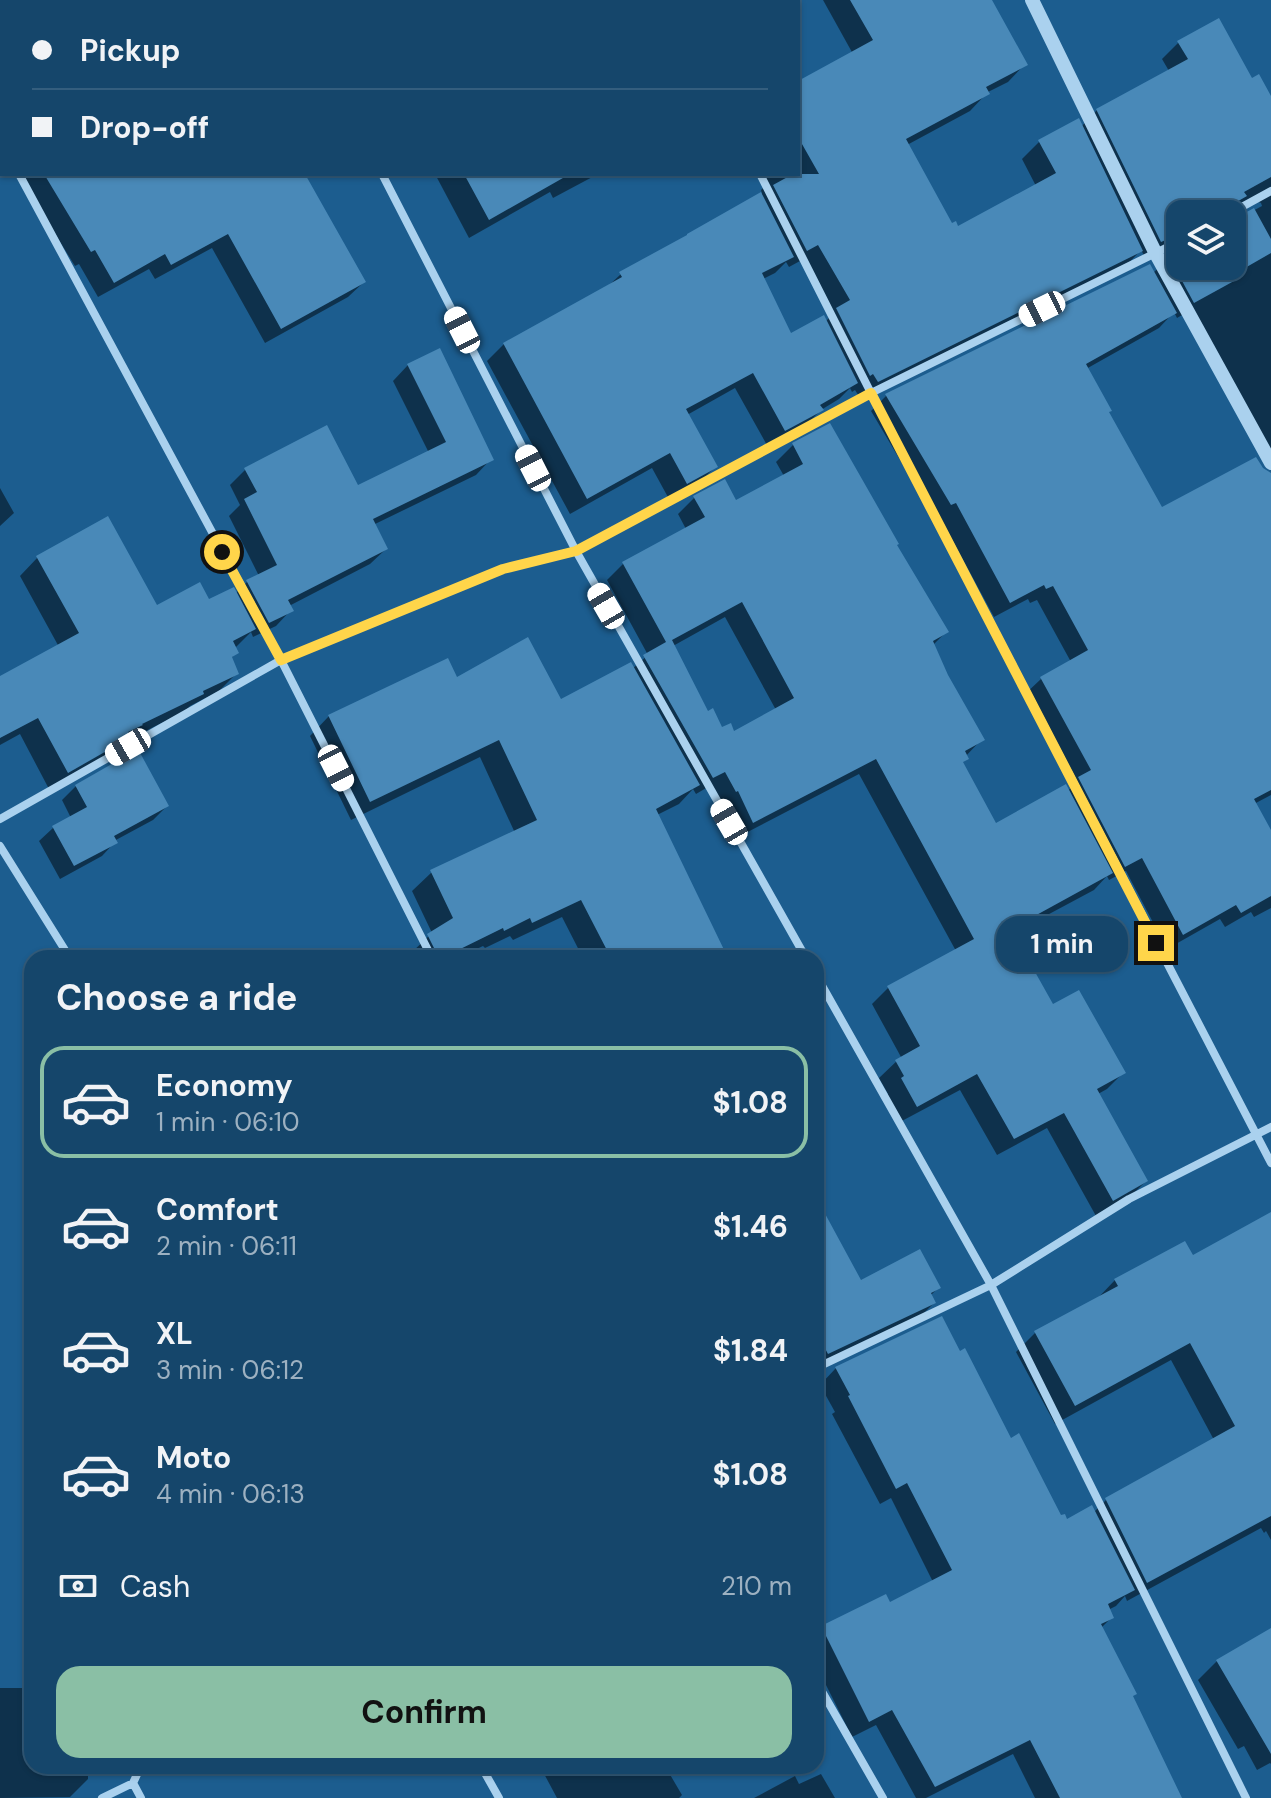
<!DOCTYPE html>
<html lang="en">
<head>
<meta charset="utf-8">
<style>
	:root { --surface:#15466b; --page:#1e4d71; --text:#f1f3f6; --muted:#9db1c1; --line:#345e7e; --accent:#8abfa5 }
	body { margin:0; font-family:"DM Sans",sans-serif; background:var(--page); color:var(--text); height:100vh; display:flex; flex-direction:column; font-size:30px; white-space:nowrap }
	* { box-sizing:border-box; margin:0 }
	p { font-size:26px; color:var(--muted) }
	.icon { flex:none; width:44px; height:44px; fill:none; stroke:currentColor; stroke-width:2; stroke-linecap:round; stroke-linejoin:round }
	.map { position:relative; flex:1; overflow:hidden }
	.details { position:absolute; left:24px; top:950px; width:800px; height:824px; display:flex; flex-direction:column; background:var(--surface); border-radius:24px; box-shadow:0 2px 6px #0004,0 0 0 2px var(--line) }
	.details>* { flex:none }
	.hud { position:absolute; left:0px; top:0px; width:800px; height:176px; box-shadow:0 2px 6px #0004,0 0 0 2px var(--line); display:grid; align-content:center; height:176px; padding:0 32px; background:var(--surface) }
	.buttons { position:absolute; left:1166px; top:200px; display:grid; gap:16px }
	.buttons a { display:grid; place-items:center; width:80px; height:80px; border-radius:16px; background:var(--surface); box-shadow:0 2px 6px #0004,0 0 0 2px var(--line); font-size:40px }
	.end { position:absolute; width:36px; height:36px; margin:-18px; border:10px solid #ffd54a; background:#111; box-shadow:0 0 0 4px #111 }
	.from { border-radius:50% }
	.bubble { position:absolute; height:56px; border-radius:24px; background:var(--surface); box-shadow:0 2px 6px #0004,0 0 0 2px var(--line); font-size:26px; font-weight:700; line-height:56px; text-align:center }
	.car { position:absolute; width:24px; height:48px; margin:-24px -12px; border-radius:10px; box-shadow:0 0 6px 2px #0007; background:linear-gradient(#fff 24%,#345 0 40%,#fff 0 76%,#345 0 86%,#fff 0) }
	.hud b { display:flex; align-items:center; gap:28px; height:76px; font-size:30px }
	.hud b+b { border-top:2px solid var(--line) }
	.hud i { width:20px; height:20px; background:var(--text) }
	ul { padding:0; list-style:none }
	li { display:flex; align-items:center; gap:24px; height:112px; margin:0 16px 12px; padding:0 16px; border:4px solid transparent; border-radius:24px }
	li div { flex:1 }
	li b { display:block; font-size:30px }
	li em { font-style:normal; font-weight:700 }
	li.current { border-color:var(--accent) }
	li>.icon { width:72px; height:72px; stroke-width:1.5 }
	h2 { padding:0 32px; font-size:36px; line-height:96px }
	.pay { display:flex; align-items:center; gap:20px; height:88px; padding:0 32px; font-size:30px }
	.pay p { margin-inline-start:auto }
	.cta { display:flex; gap:16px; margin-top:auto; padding:16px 32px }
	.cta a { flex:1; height:92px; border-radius:24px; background:var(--accent); color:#111; font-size:32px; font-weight:700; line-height:92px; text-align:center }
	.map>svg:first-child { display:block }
	.shadow { fill:#0007; fill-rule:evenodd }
	.building { fill:#4989b8; fill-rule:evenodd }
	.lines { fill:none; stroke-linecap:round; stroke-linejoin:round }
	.minor { stroke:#aad1ee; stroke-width:8 }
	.tertiary { stroke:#aad1ee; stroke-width:14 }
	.route { stroke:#ffd54a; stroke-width:10 }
</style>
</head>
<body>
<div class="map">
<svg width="1271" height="1798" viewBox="0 0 1271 1798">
	<rect width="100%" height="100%" fill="#1c5d8f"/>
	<!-- shadow -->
	<path class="shadow" d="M0,0H92L90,2H2V80L0,77Z
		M171,0H246L250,2H168Z
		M450,0H512L509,2H451Z
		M823,0H985L1025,64L1008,82L988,92L970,111L907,145L952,226L958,229L1036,186L1022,159L1039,142L1081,127L1097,110L1169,71L1162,59L1179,42L1251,80L1271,100V456L1189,311L1177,318L1174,312L1159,328L1086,369L1107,412L1161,510L1271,521V795L1254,804L1271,834V908L1254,917L1251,912L1225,927L1220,919L1167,949L1126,871L1109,880L1107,876L1094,890L1012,934L1052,1007L1123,1073L1107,1089L1098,1094L1146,1181L1129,1198L1096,1216L1047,1128L997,1155L960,1090L900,1122L885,1096L888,1094L879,1078L901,1057L872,1004L888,988L956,951L859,774L736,838L708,787L696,794L693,789L679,804L657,815L726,958H583L562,917L513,940L510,936L485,948L483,946L458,958H411L410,954L432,933L412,891L432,872L515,833L480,757L351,820L310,736L329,716L456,680L561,702L632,669L648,655L607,580L623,564L686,529L678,514L694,498L735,503L784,476L776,462L793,445L830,425L895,545L946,632L933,645L946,676L982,739L965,757L962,763L995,825L1068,791L1075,783L1025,694L1041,679L1071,662L1037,600L1030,603L1028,599L994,617L940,517L935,519L871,411L886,396L1153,273L1172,255L1164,250L1145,257L1141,250L1123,269L860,398L855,390L852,392L850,388L839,399L821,410L804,427L768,447L735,388L687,415L715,467L698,484L669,499L652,468L570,514L487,361L504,344L606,288L621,274L762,194L761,190L765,186L759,174H798V78L800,82L853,54ZM1254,200L1261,203L1262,206L1232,222V266H1180V214H1226ZM800,261L831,316L825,322L790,336L763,279L775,273L786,262L789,267ZM725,617L776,710L733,733L721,730L707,714L673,646Z
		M18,174H304L364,282L348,297L265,343L212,248L155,279L149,269L98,297L79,264L75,266Z
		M435,174H598L553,198L550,192L469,238Z
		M408,365L491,459L476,475L373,525L386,549L370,564L289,606L291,610L276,626L253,637L251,632L235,648L237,652L230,659L237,673L219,691L190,706L184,712L123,742L110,755L49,789L20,734L0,745V678L59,647L20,576L38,557L156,608L209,602L235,594L247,582L259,576L229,516L240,505L230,485L246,469L357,487L429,453L393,381Z
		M0,488L14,513L0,526Z
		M76,786L167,806L153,820L114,841L115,842L102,856L60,879L39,841L53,828L71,818L62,800Z
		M1271,1215V1540L1266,1531L1264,1533L1261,1528L1127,1601L1125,1596L1116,1606L1108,1610L1112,1617L1100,1629L1131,1697L1168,1798H1035L1013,1754L926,1798H916L876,1725L852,1737L816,1665V1634L822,1628L885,1597L889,1604L933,1582L891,1498L880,1504L832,1414L835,1412L820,1385L836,1368L1010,1440L1061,1518L1066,1522L1094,1512L1106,1500L1214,1440L1171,1360L1055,1424L1016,1352L1035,1333L1096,1300L1115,1280L1192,1258Z
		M816,1240L861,1283L939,1287L930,1296L934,1303L915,1322L816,1369Z
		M1271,1631V1764L1270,1763L1257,1770L1244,1746L1238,1749L1198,1680L1217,1661Z
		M0,1688H32V1766H88V1779L70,1797L0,1798Z
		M538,1766H665L682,1795L679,1798H557L542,1770L541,1771Z
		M821,1774L835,1798H754L795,1776L799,1784Z"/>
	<!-- building -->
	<path class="building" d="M850,0H992L1028,65L986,87L990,94L906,139L952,223L956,221L958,226L1056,173L1038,140L1079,118L1143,251L878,382L873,374L870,376L836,308L850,300L818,245L807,251L773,185L793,174H819L798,137V81L873,40Z
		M1219,18L1252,78L1259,74L1271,96V177L1244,192L1247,196L1226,208L1222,214H1180V234L1161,242L1096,109L1188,59L1177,41Z
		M44,174H305L366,282L281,329L228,234L171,265L165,254L114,283L95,250L91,252Z
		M464,174H570L489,220Z
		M761,192L794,257L762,273L791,333L824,315L858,383L820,405L824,410L785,431L753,373L686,409L718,467L687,484L670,453L587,499L503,343L622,277L619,272L687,235V234Z
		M1254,208L1271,239V253L1231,276L1234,281L1194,303L1168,255L1180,249V266H1232V220Z
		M1150,264L1177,313L1086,364L1112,411L1109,412L1162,507L1256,457L1263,468L1271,473V790L1254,799L1271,830V896L1241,913L1236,905L1183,935L1142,858L1125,867L1078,777L1091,770L1040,677L1088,650L1053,586L1046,589L1044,585L1010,603L956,503L951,505L885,394Z
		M440,348L494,460L373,519L388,549L288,600L294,611L269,623L246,580L277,565L244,499L257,492L244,468L327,425L358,485L446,442L407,364Z
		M830,423L899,544L897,545L949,632L933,641L948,675L985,740L965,751L969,759L963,762L996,823L1066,784L1113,873L1011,929L1053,1004L1079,990L1126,1073L1097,1089L1148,1181L1113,1201L1064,1113L1014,1139L977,1074L917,1107L901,1078L904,1076L895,1060L920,1046L887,986L974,939L876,759L753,823L738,791L736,792L725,772L713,778L643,655L666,642L622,562L705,517L693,496L725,479L736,500L803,464L792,443ZM742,602L794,698L734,731L731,723L722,727L713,708L708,711L672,640Z
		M108,516L157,605L200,582L209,599L234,587L256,629L233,641L239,653L232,657L239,674L203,691L204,694L142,724L143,725L128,732L131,737L68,773L38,718L0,738V676L79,633L36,556Z
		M528,637L561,699L631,662L700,785L656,809L728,958H611L581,900L532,923L530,918L504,931L503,928L442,958H439L427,934L453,918L430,870L537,820L499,740L370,802L328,715L448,658L457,677Z
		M138,749L169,806L114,836L118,843L74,866L52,826L87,807L75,785Z
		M816,1197L861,1280L920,1249L941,1288L931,1293L936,1303L828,1354L816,1332Z
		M1271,1212V1516L1147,1583L1105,1498L1235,1426L1190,1343L1075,1406L1034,1331L1118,1286L1114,1279L1185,1241L1193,1255Z
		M942,1316L960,1351L965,1348L1011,1438L1019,1433L1061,1515L1065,1514L1067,1519L1092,1505L1135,1590L1108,1604L1114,1618L1101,1624L1137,1694L1133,1696L1182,1798H1060L1030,1740L935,1787L892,1710L869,1722L821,1626L886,1594L890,1602L952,1570L907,1483L896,1489L848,1396L850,1395L835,1367Z
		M1271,1628V1754L1216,1660Z"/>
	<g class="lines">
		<!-- minor -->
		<path class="minor" d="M284,0L285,2
			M672,0L673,2
			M0,139L2,143
			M19,174L281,660L432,958
			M382,174L576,551L806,958
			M760,174L871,393L1271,1163
			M1229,214L1271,191
			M0,819L281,660L503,569L576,551L871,393L1180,241
			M0,846L70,958
			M816,975L991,1285L1246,1798
			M816,1368L991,1285L1129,1199L1271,1127
			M816,1681L883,1798
			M481,1766L499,1798
			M133,1783L141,1798
			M102,1798L133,1783L141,1766"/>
		<!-- tertiary -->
		<path class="tertiary" d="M1032,0L1156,254L1271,463"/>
	</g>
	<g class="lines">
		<!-- route -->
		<path class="route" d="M222,552L281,660L503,569L576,551L871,393L1156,943"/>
	</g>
</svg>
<div class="buttons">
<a><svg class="icon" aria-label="layers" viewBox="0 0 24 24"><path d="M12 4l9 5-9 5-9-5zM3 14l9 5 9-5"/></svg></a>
</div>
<i class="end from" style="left:222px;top:552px"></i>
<i class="end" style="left:1156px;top:943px"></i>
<div class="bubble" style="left:996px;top:916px;width:132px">1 min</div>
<i class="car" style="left:1042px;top:309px;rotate:244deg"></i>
<i class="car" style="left:462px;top:330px;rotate:333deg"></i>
<i class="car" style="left:533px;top:468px;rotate:333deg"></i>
<i class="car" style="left:606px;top:606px;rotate:330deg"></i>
<i class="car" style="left:128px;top:747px;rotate:240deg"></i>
<i class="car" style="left:336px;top:768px;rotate:153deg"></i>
<i class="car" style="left:729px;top:822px;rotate:330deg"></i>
<div class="hud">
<b><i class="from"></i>Pickup</b>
<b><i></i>Drop-off</b>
</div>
<section class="details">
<h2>Choose a ride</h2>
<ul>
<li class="current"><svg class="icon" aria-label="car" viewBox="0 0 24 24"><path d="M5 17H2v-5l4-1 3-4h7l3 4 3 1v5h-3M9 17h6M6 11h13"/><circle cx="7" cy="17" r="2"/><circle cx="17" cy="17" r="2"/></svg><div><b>Economy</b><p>1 min · 06:10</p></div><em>$1.08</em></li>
<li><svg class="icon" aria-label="car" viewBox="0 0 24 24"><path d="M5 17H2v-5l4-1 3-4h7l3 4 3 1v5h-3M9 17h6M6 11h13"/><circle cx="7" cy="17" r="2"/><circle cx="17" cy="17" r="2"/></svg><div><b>Comfort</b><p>2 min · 06:11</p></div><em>$1.46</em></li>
<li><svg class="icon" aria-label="car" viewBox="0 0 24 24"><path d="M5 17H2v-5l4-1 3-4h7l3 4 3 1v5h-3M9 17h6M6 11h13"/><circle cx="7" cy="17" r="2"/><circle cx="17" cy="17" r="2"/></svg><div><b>XL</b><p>3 min · 06:12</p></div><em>$1.84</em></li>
<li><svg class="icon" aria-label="car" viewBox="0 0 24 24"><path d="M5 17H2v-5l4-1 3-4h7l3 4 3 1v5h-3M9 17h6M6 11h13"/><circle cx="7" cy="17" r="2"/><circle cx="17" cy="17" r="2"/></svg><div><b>Moto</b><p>4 min · 06:13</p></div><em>$1.08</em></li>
</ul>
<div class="pay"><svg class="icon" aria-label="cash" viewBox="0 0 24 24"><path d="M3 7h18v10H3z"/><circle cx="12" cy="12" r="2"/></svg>Cash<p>210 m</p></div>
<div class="cta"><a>Confirm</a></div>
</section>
</div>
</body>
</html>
